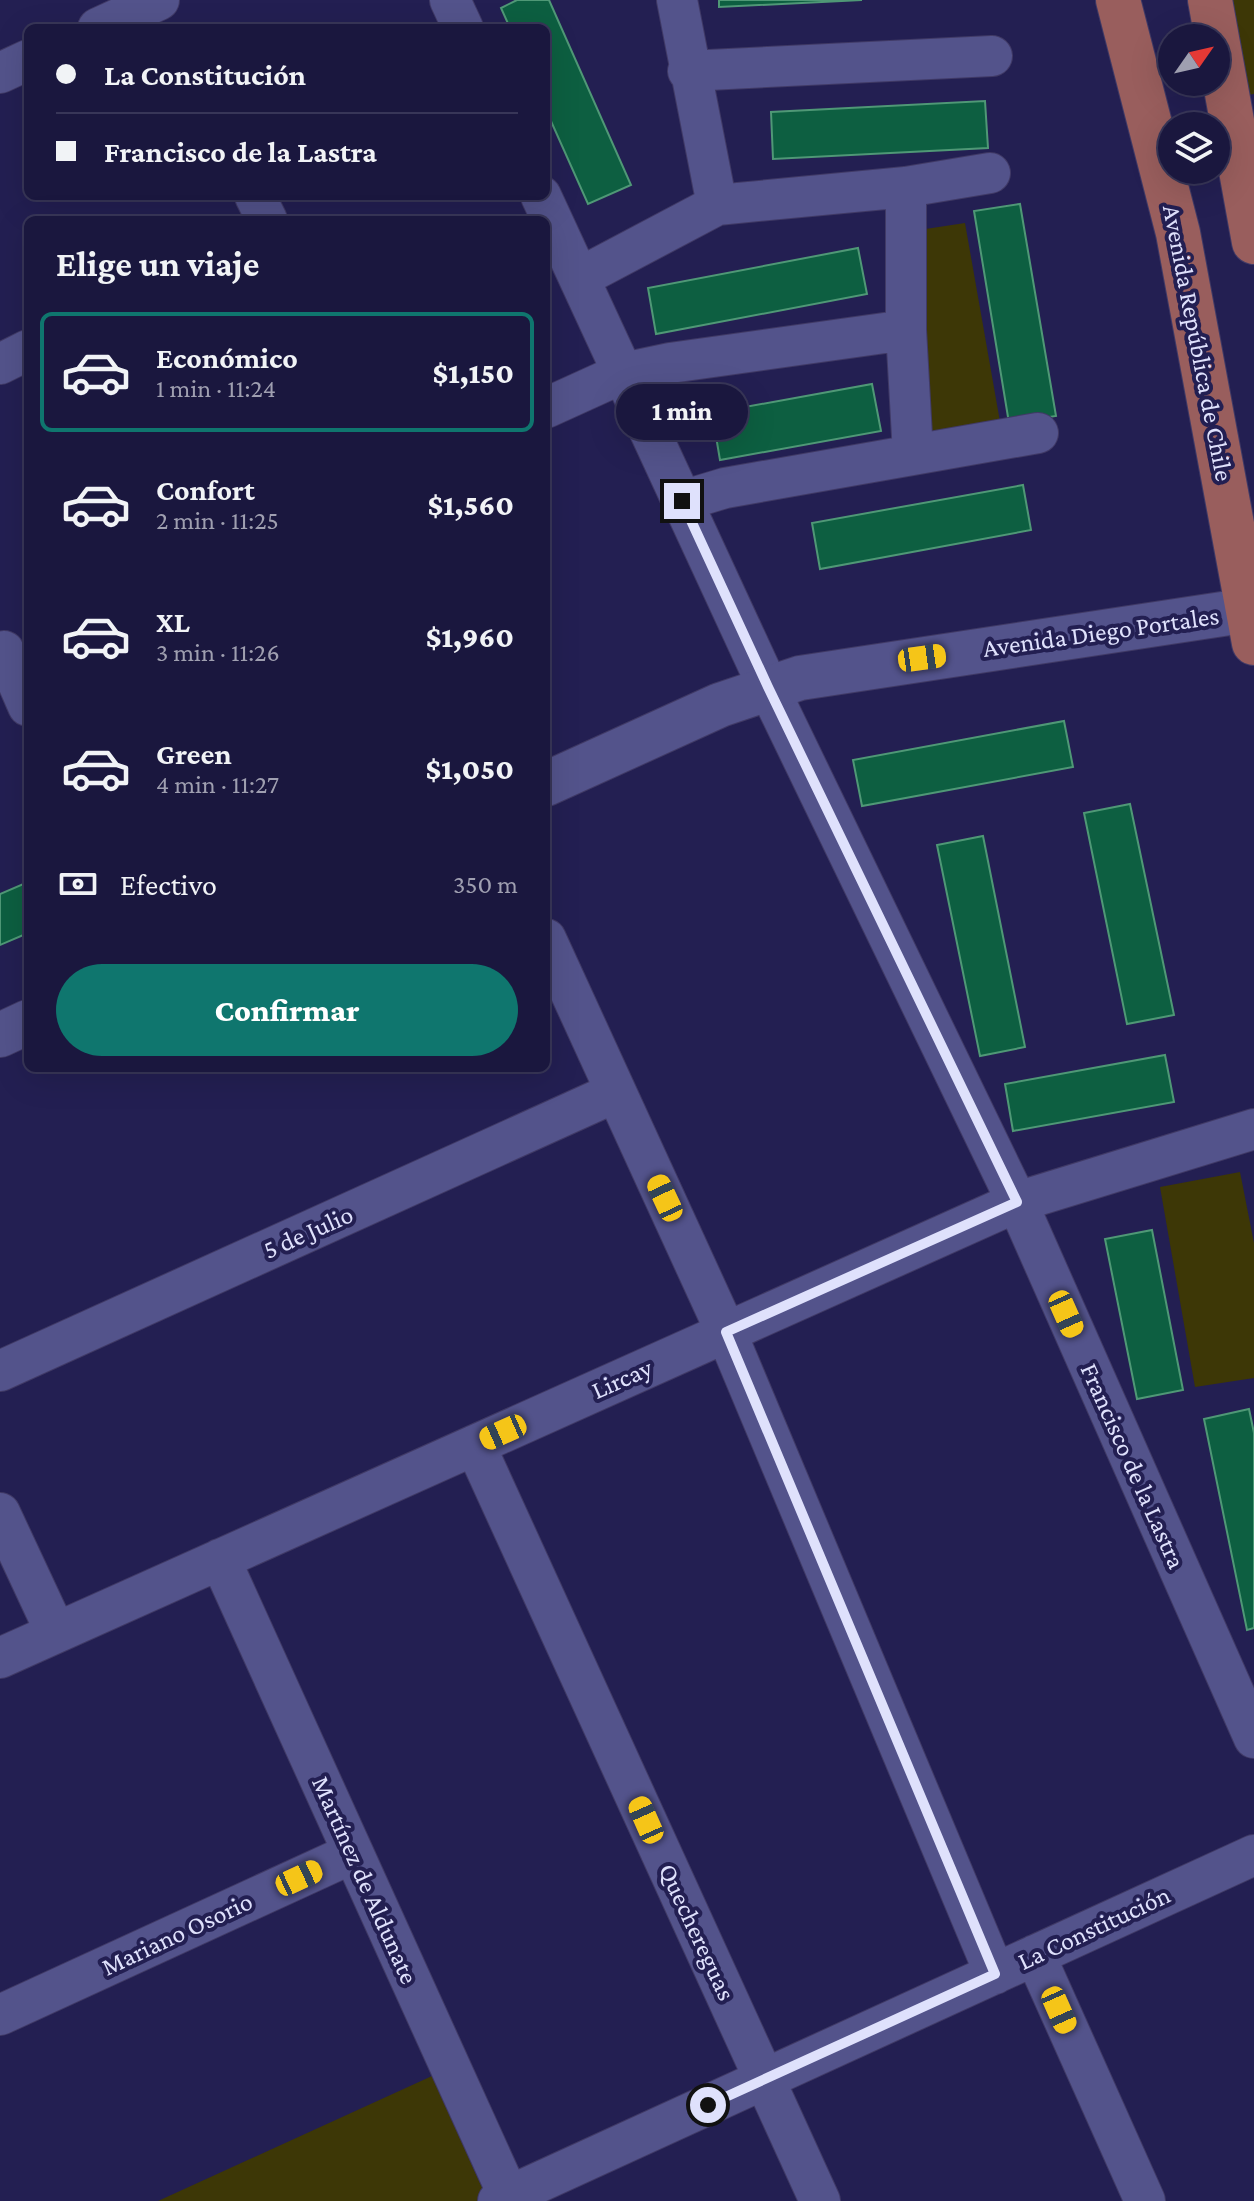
<!DOCTYPE html>
<html lang="es">
<head>
<meta charset="utf-8">
<style>
	:root { --surface:#1a173e; --page:#232045; --text:#f1f3f6; --muted:#9f9fb0; --line:#383658; --accent:#0f766e }
	body { margin:0; font-family:"Crimson Pro",serif; background:var(--page); color:var(--text); height:100vh; display:flex; flex-direction:column; font-size:30px; white-space:nowrap }
	* { box-sizing:border-box; margin:0 }
	p { font-size:26px; color:var(--muted) }
	.icon { flex:none; width:44px; height:44px; fill:none; stroke:currentColor; stroke-width:2; stroke-linecap:round; stroke-linejoin:round }
	.map { position:relative; flex:1; overflow:hidden }
	.sheet { position:absolute; left:24px; top:216px; width:526px; height:856px; display:flex; flex-direction:column; background:var(--surface); border-radius:12px; box-shadow:0 8px 32px #0002,0 0 0 2px var(--line) }
	.sheet>* { flex:none }
	.top-card { position:absolute; left:24px; top:24px; width:526px; height:176px; border-radius:12px; box-shadow:0 8px 32px #0002,0 0 0 2px var(--line); display:grid; align-content:center; height:176px; padding:0 32px; background:var(--surface) }
	.needle { width:52px; rotate:56deg }
	.buttons { position:absolute; left:1158px; top:24px; display:grid; gap:16px }
	.buttons a { display:grid; place-items:center; width:72px; height:72px; border-radius:50%; background:var(--surface); box-shadow:0 8px 32px #0002,0 0 0 2px var(--line); font-size:40px }
	.end { position:absolute; width:36px; height:36px; margin:-18px; border:10px solid #dfe1fc; background:#111; box-shadow:0 0 0 4px #111 }
	.from { border-radius:50% }
	.bubble { position:absolute; height:56px; border-radius:28px; background:var(--surface); box-shadow:0 8px 32px #0002,0 0 0 2px var(--line); font-size:26px; font-weight:800; line-height:56px; text-align:center }
	.car { position:absolute; width:24px; height:48px; margin:-24px -12px; border-radius:10px; box-shadow:0 0 6px 2px #0007; background:linear-gradient(#f5c518 24%,#345 0 40%,#f5c518 0 76%,#345 0 86%,#f5c518 0) }
	.top-card b { display:flex; align-items:center; gap:28px; height:76px; font-size:30px }
	.top-card b+b { border-top:2px solid var(--line) }
	.top-card i { width:20px; height:20px; background:var(--text) }
	ul { padding:0; list-style:none }
	li { display:flex; align-items:center; gap:24px; height:120px; margin:0 16px 12px; padding:0 16px; border:4px solid transparent; border-radius:12px }
	li div { flex:1 }
	li b { display:block; font-size:30px }
	li em { font-style:normal; font-weight:800 }
	li.on { border-color:var(--accent) }
	li>.icon { width:72px; height:72px; stroke-width:1.5 }
	h2 { padding:0 32px; font-size:36px; line-height:96px }
	.pay { display:flex; align-items:center; gap:20px; height:88px; padding:0 32px; font-size:30px }
	.pay p { margin-inline-start:auto }
	.action { display:flex; gap:16px; margin-top:auto; padding:16px 32px }
	.action a { flex:1; height:92px; border-radius:48px; background:var(--accent); color:#fff; font-size:32px; font-weight:800; line-height:92px; text-align:center }
	.map>svg:first-child { display:block }
	.green { fill:#3d3706 }
	.building { fill:#0d5f41; stroke:#4f9876; stroke-width:2 }
	.lines { fill:none; stroke-linecap:round; stroke-linejoin:round }
	.street-casing { stroke:#403a66; stroke-width:42 }
	.secondary-casing { stroke:#403a66; stroke-width:46 }
	.primary-casing { stroke:#403a66; stroke-width:46 }
	.street { stroke:#53538b; stroke-width:40 }
	.secondary { stroke:#53538b; stroke-width:44 }
	.primary { stroke:#995e5d; stroke-width:44 }
	.route { stroke:#dfe1fc; stroke-width:10 }
	.labels { text-anchor:middle; dominant-baseline:central; stroke-width:8; stroke-linejoin:round; paint-order:stroke }
	.street-label { font-size:26px; fill:#dfe1fc; stroke:#231f52 }
</style>
</head>
<body>
<div class="map">
<svg width="1254" height="2201" viewBox="0 0 1254 2201">
	<rect width="100%" height="100%" fill="#231f52"/>
	<!-- green -->
	<path class="green" d="M1231,0H1254V94L1247,95Z
		M965,223L1002,433L900,450L899,233Z
		M1240,1172L1254,1243V1378L1195,1387L1160,1187Z
		M432,2076L488,2201H158Z"/>
	<!-- building -->
	<path class="building" d="M517,0H549L631,185L588,204L546,110V28H510L501,8Z
		M719,0H862L719,7Z
		M985,101L988,148L773,159L771,112Z
		M1020,204L1056,416L1009,423L974,211Z
		M858,248L867,294L656,334L648,288Z
		M872,384L881,431L720,460L712,413Z
		M1023,485L1031,530L820,569L812,523Z
		M1064,721L1073,767L862,806L853,760Z
		M1130,804L1174,1015L1127,1024L1084,813Z
		M983,836L1025,1047L980,1056L937,845Z
		M28,882V933L0,945V894Z
		M1165,1055L1174,1102L1013,1131L1005,1084Z
		M1152,1230L1183,1390L1137,1399L1105,1239Z
		M1249,1409L1254,1433V1628L1247,1630L1204,1419Z"/>
	<g class="lines">
		<defs>
			<path id="street" d="M450,0L463,28
				M98,28L159,0
				M688,71L992,56
				M0,73L28,60
				M906,187V330L913,454
				M255,196L267,220
				M541,196L768,687L1017,1202L1254,1738
				M717,205L906,187L990,173
				M579,278L717,205L677,0
				M0,364L28,350
				M546,408L623,373L670,363L906,330
				M682,501L725,488L1038,433
				M4,651L28,706
				M546,939L726,1332L995,1974
				M0,1371L616,1092
				M475,1445L820,2201
				M0,1513L56,1633
				M220,1559L511,2201
				M0,1658L1017,1202L1254,1129
				M1035,1955L1145,2201
				M0,2015L353,1853
				M498,2201L1254,1855"/>
			<path id="secondary" d="M546,784L720,705L800,678L1249,610
				M0,1035L28,1022"/>
			<path id="primary" d="M1118,0L1178,233L1254,643
				M1210,0L1254,242"/>
		</defs>
		<!-- street casing -->
		<use href="#street" class="street-casing"/>
		<!-- secondary casing -->
		<use href="#secondary" class="secondary-casing"/>
		<!-- primary casing -->
		<use href="#primary" class="primary-casing"/>
		<!-- street -->
		<use href="#street" class="street"/>
		<!-- secondary -->
		<use href="#secondary" class="secondary"/>
		<!-- primary -->
		<use href="#primary" class="primary"/>
	</g>
	<g class="lines">
		<!-- route -->
		<path class="route" d="M682,501L768,687L1017,1202L726,1332L995,1974L708,2105"/>
	</g>
	<g class="labels">
		<!-- street labels -->
		<g class="street-label">
			<text transform="translate(1198 343) rotate(79)">Avenida República de Chile</text>
			<text transform="translate(1101 632) rotate(-8)">Avenida Diego Portales</text>
			<text transform="translate(308 1232) rotate(-24)">5 de Julio</text>
			<text transform="translate(622 1379) rotate(-24)">Lircay</text>
			<text transform="translate(1133 1466) rotate(66)">Francisco de la Lastra</text>
			<text transform="translate(365 1880) rotate(66)">Martínez de Aldunate</text>
			<text transform="translate(1094 1928) rotate(-25)">La Constitución</text>
			<text transform="translate(697 1932) rotate(65)">Quechereguas</text>
			<text transform="translate(177 1934) rotate(-25)">Mariano Osorio</text>
		</g>
	</g>
</svg>
<div class="buttons">
<a><svg class="needle" viewBox="-14 -14 28 28"><path d="M0-13l5 13h-10z" fill="#e53935"/><path d="M0 13l5-13h-10z" fill="#9f9fb0"/></svg></a>
<a><svg class="icon" aria-label="layers" viewBox="0 0 24 24"><path d="M12 4l9 5-9 5-9-5zM3 14l9 5 9-5"/></svg></a>
</div>
<i class="end from" style="left:708px;top:2105px"></i>
<i class="end" style="left:682px;top:501px"></i>
<div class="bubble" style="left:616px;top:384px;width:132px">1 min</div>
<i class="car" style="left:922px;top:658px;rotate:82deg"></i>
<i class="car" style="left:665px;top:1198px;rotate:335deg"></i>
<i class="car" style="left:1066px;top:1314px;rotate:156deg"></i>
<i class="car" style="left:503px;top:1432px;rotate:246deg"></i>
<i class="car" style="left:646px;top:1820px;rotate:336deg"></i>
<i class="car" style="left:299px;top:1878px;rotate:65deg"></i>
<i class="car" style="left:1059px;top:2010px;rotate:156deg"></i>
<div class="top-card">
<b><i class="from"></i>La Constitución</b>
<b><i></i>Francisco de la Lastra</b>
</div>
<section class="sheet">
<h2>Elige un viaje</h2>
<ul>
<li class="on"><svg class="icon" aria-label="car" viewBox="0 0 24 24"><path d="M5 17H2v-5l4-1 3-4h7l3 4 3 1v5h-3M9 17h6M6 11h13"/><circle cx="7" cy="17" r="2"/><circle cx="17" cy="17" r="2"/></svg><div><b>Económico</b><p>1 min · 11:24</p></div><em>$1,150</em></li>
<li><svg class="icon" aria-label="car" viewBox="0 0 24 24"><path d="M5 17H2v-5l4-1 3-4h7l3 4 3 1v5h-3M9 17h6M6 11h13"/><circle cx="7" cy="17" r="2"/><circle cx="17" cy="17" r="2"/></svg><div><b>Confort</b><p>2 min · 11:25</p></div><em>$1,560</em></li>
<li><svg class="icon" aria-label="car" viewBox="0 0 24 24"><path d="M5 17H2v-5l4-1 3-4h7l3 4 3 1v5h-3M9 17h6M6 11h13"/><circle cx="7" cy="17" r="2"/><circle cx="17" cy="17" r="2"/></svg><div><b>XL</b><p>3 min · 11:26</p></div><em>$1,960</em></li>
<li><svg class="icon" aria-label="car" viewBox="0 0 24 24"><path d="M5 17H2v-5l4-1 3-4h7l3 4 3 1v5h-3M9 17h6M6 11h13"/><circle cx="7" cy="17" r="2"/><circle cx="17" cy="17" r="2"/></svg><div><b>Green</b><p>4 min · 11:27</p></div><em>$1,050</em></li>
</ul>
<div class="pay"><svg class="icon" aria-label="cash" viewBox="0 0 24 24"><path d="M3 7h18v10H3z"/><circle cx="12" cy="12" r="2"/></svg>Efectivo<p>350 m</p></div>
<div class="action"><a>Confirmar</a></div>
</section>
</div>
</body>
</html>
